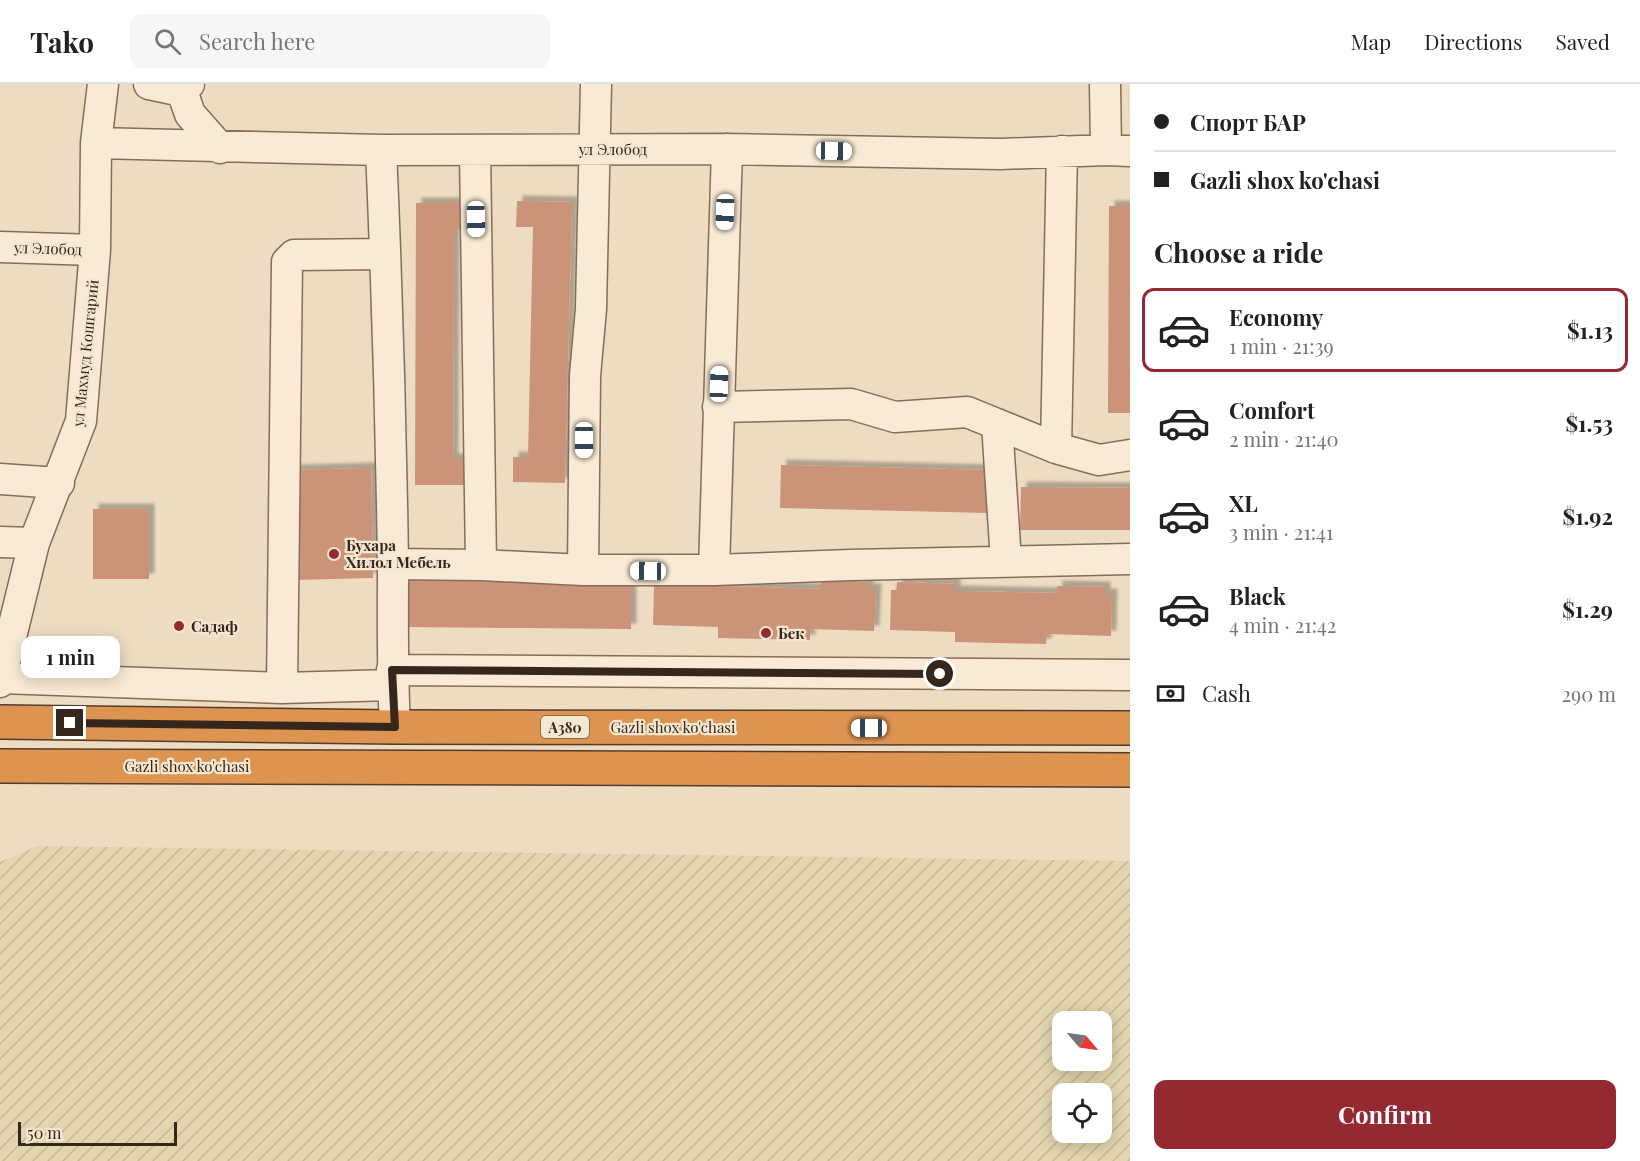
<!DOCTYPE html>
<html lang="en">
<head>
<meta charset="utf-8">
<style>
	:root { --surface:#fff; --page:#f6f6f6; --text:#222; --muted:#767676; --line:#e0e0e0; --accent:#952932 }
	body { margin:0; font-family:"Playfair Display",serif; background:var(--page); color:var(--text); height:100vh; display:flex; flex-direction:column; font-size:22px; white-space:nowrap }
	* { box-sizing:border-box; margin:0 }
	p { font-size:20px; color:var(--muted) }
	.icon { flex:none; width:33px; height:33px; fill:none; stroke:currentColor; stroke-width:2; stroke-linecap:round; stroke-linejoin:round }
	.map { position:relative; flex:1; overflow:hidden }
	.details { display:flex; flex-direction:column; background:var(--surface); width:510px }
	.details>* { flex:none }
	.hud { display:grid; align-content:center; height:132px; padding:0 24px; background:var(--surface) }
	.needle { width:39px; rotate:119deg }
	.fabs { position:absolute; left:1052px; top:927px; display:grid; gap:12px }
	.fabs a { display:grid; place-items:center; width:60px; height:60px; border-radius:12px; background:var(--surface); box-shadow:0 3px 15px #0003; font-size:30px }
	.scale { position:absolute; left:18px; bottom:15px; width:159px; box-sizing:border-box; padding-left:6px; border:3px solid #36271d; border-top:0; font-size:16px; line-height:21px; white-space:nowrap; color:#36271d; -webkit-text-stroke:4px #f5e7d0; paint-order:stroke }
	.end { position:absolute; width:27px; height:27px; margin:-14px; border:8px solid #36271d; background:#fff; box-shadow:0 0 0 3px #fff }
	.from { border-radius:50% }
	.bubble { position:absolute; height:42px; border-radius:12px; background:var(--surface); box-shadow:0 3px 15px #0003; font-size:20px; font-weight:700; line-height:42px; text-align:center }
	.car { position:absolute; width:18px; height:36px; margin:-18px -9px; border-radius:8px; box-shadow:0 0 4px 2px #0007; background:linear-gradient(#fff 24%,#345 0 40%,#fff 0 76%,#345 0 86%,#fff 0) }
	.hud b { display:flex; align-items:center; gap:21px; height:57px; font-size:22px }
	.hud b+b { border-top:2px solid var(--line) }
	.hud i { width:15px; height:15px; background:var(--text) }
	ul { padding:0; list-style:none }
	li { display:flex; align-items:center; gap:18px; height:84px; margin:0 12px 9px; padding:0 12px; border:3px solid transparent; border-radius:12px }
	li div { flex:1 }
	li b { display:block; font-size:22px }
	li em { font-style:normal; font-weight:700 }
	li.current { border-color:var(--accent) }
	li>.icon { width:54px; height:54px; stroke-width:1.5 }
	h2 { padding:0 24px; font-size:27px; line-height:72px }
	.pay { display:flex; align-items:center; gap:15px; height:66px; padding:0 24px; font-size:22px }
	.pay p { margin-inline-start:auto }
	.primary-button { display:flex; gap:12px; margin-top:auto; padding:12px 24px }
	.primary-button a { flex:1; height:69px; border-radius:12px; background:var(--accent); color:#fff; font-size:24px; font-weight:700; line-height:69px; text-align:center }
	header { display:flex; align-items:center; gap:36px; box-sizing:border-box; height:84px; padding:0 30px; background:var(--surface); border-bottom:2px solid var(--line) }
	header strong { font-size:28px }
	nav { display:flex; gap:33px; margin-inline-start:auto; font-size:21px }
	.search { width:420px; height:54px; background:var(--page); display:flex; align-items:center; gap:15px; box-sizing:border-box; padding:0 21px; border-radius:12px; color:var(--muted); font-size:22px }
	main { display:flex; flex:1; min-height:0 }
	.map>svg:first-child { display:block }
	.farmland { fill:url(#farmland-furrows); fill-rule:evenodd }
	.building { fill:#cb9377; filter:url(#shadow) }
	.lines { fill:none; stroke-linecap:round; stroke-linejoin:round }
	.minor-casing { stroke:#866d59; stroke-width:33 }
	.highway-casing { stroke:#543c2d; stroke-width:36 }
	.minor { stroke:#f8ead4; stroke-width:30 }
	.highway { stroke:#dd9451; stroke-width:33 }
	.route { stroke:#36271d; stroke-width:8 }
	.poi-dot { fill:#952932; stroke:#f5e7d0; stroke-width:2 }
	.labels { text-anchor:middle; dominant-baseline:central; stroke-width:4.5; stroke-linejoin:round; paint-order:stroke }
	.shield { fill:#f5e7d0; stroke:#6f6153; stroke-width:1.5 }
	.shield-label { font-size:14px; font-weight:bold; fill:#36271d }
	.street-label { font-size:15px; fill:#36271d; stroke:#f5e7d0 }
	.poi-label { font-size:15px; font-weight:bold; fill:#36271d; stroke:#f5e7d0; text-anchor:start }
</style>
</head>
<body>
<header>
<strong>Tako</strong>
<div class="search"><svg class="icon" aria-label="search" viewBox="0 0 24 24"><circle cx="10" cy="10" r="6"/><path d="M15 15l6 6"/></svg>Search here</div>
<nav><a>Map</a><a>Directions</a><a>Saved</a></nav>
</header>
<main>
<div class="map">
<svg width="1130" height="1077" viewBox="0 0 1130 1077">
	<defs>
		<pattern id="farmland-furrows" width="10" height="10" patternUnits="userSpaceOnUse" patternTransform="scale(1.5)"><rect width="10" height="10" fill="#e3d6ae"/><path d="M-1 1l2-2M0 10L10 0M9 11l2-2" fill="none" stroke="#c3b895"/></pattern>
		<filter id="shadow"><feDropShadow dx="5.5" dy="-5.5" stdDeviation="1.5" flood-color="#0004"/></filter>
	</defs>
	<rect width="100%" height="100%" fill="#eddcc1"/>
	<!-- farmland -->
	<path class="farmland" d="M37,762L1130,777V1077H0V778ZM1062,938H1101V976H1062ZM1062,1010H1101V1048H1062Z"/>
	<!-- building -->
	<path class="building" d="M517,117L572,118L565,399L513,398V373H528L533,143H516Z
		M416,119H469V145H454L453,375H469V401H415Z
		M1109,122H1130V329H1108Z
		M781,381L989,386L988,429L780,424Z
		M371,384L373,494L293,496L292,386Z
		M1021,403L1130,404V446H1020Z
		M93,425H149V495H93Z
		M718,495V502L821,505V497L868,498V505H876L874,547L810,545V556L718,554V543L653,541L654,501Z
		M406,496L631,498V545L405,543Z
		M897,498L955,500V507L1057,509V502L1105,503V510H1112L1111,552L1047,550L1046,560L955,558V548L890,546L891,506H897Z"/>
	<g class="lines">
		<defs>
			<path id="minor" d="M149,0L182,7L189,0
				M1105,0L1106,66
				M182,7L190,30L220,64
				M96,59L381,66L727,65L1001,70L1106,66L1130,67
				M381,66C387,203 391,341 393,479C393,534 392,588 395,643
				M475,66L481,481
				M0,163L95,166
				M718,323L851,320L895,333L967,328L1056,364L1099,376L1130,371
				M997,340L1006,477
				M1056,364L1062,67
				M0,395L59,399
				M0,458L34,459
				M393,480L481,481L583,486H714L850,481L1130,475
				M583,486L585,292L591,225L596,0
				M714,486L727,65
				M392,586L1130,591
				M1,594L282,604L393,601
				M0,598L34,459L81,337L95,166L96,59L103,0
				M282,604L287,178L294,171L385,170"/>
			<path id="highway" d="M0,638L395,643L1130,644
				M0,682L1130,686"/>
		</defs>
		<!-- minor casing -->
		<use href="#minor" class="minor-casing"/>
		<!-- highway casing -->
		<use href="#highway" class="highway-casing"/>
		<!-- minor -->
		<use href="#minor" class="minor"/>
		<!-- highway -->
		<use href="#highway" class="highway"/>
	</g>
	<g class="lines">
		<!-- route -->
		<path class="route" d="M70,639L395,643L392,586L940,590"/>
	</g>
	<!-- markers -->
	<g class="poi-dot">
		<circle cx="334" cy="470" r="6"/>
		<circle cx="179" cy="542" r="6"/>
		<circle cx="766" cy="549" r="6"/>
	</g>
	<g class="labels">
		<!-- shield labels -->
		<rect class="shield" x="541" y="632" width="48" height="22" rx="4.5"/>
		<g class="shield-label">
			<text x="565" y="643">A380</text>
		</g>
		<!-- street labels -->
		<g class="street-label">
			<text x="613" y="65">ул Элобод</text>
			<text transform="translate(48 164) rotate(2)">ул Элобод</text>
			<text transform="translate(85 269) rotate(-84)">ул Махмуд Кошгарий</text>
			<text x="673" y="643">Gazli shox ko'chasi</text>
			<text x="187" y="682">Gazli shox ko'chasi</text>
		</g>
		<!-- poi labels -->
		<g class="poi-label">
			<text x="346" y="461">Бухара<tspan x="346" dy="17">Хилол Мебель</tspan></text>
			<text x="191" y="542">Садаф</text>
			<text x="778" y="549">Бек</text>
		</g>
	</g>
</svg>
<div class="fabs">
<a><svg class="needle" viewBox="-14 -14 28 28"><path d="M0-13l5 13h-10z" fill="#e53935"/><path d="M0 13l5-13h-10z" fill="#767676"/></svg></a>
<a><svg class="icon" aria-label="locate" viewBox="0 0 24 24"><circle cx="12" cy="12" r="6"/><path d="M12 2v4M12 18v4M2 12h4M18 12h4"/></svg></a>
</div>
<div class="scale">50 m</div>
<i class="end from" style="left:940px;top:590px"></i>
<i class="end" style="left:70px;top:639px"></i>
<div class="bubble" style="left:21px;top:552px;width:99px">1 min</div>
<i class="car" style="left:834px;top:67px;rotate:91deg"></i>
<i class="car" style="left:725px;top:128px;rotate:182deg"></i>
<i class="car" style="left:476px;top:135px;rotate:179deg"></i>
<i class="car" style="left:719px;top:300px;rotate:2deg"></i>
<i class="car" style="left:584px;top:356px;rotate:180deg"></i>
<i class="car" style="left:648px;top:487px;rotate:271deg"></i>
<i class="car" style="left:869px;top:644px;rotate:270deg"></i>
</div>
<section class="details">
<div class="hud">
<b><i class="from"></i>Спорт БАР</b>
<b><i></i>Gazli shox ko'chasi</b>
</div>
<h2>Choose a ride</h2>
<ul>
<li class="current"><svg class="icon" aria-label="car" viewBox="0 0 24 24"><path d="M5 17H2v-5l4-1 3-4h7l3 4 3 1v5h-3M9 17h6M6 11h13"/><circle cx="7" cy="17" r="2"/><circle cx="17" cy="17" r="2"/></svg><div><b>Economy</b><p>1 min · 21:39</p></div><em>$1.13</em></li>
<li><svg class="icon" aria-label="car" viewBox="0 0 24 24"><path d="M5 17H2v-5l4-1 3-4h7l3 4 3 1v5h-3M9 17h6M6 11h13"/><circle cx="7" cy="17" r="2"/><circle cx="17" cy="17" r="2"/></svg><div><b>Comfort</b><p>2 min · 21:40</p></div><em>$1.53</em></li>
<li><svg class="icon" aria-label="car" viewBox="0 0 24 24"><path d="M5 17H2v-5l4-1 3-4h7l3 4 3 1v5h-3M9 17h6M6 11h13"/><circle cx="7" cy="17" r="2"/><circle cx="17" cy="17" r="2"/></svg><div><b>XL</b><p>3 min · 21:41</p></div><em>$1.92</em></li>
<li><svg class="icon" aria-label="car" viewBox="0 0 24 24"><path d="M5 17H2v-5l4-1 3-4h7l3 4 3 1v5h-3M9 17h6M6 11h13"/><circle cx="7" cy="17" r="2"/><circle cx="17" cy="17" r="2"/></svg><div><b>Black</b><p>4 min · 21:42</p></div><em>$1.29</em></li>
</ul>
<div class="pay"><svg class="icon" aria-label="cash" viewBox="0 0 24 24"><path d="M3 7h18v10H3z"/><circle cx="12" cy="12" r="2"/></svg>Cash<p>290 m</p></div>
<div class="primary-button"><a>Confirm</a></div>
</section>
</main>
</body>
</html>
